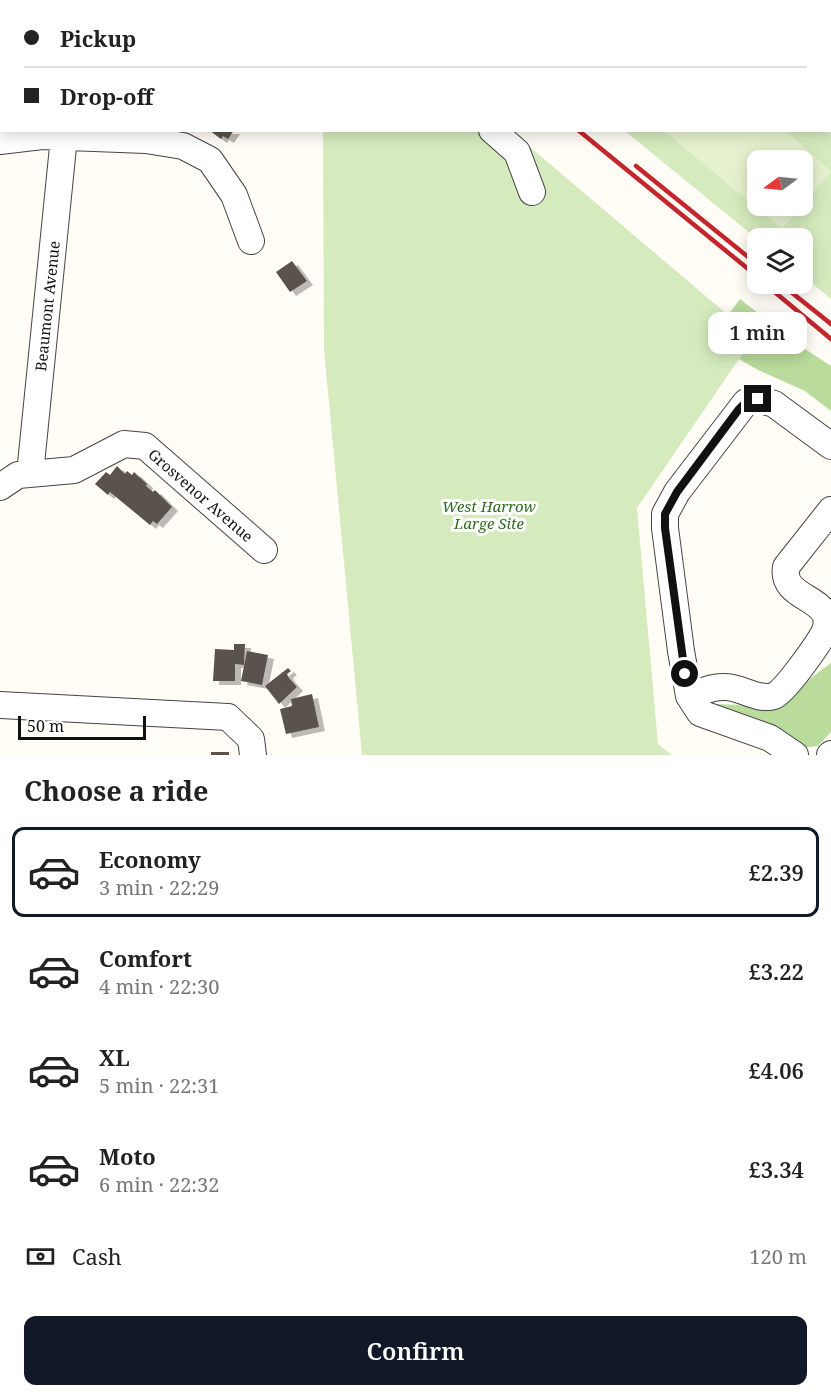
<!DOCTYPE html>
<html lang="en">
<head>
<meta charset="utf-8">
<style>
	:root { --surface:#fff; --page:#f2f2f2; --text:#222; --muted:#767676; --line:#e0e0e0; --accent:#111827 }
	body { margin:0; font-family:"Noto Serif",serif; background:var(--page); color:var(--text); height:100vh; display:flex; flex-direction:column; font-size:22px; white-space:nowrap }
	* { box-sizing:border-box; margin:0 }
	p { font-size:20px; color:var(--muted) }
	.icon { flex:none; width:33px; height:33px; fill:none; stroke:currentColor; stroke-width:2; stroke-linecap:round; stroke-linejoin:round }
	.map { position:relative; height:755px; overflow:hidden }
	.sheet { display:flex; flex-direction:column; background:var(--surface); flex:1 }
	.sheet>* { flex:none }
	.hud { position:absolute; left:0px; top:0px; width:831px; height:132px; box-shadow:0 3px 15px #0003; display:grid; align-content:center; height:132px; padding:0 24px; background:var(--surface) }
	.needle { width:39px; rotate:255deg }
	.tools { position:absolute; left:747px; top:150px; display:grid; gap:12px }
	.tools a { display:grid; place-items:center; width:66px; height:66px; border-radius:12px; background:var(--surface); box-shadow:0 3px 15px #0003; font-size:30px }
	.scale { position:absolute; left:18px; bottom:15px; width:128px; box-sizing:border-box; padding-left:6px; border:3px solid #111; border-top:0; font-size:16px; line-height:21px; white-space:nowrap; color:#111; -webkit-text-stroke:4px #fff; paint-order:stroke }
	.end { position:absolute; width:27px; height:27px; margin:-14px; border:8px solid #111; background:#fff; box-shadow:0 0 0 3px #fff }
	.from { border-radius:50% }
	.bubble { position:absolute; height:42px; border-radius:12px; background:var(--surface); box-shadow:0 3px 15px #0003; font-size:20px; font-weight:600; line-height:42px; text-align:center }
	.hud b { display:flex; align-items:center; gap:21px; height:57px; font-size:22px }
	.hud b+b { border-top:2px solid var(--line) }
	.hud i { width:15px; height:15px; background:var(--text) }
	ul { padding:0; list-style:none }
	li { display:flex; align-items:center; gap:18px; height:90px; margin:0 12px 9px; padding:0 12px; border:3px solid transparent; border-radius:12px }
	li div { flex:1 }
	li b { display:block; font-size:22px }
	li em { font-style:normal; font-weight:600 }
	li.current { border-color:var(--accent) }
	li>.icon { width:54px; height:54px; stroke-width:1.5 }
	h2 { padding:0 24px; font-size:27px; line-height:72px }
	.pay { display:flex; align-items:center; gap:15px; height:66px; padding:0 24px; font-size:22px }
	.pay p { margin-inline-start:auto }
	.button { display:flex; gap:12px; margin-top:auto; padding:12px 24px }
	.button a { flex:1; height:69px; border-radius:12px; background:var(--accent); color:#fff; font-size:24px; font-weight:600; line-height:69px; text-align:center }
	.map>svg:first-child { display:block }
	.green { fill:#d5ebbd; fill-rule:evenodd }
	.forest { fill:#b9dc9c }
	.pitch { fill:#e6f2cf }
	.building { fill:#5a524d; filter:url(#shadow) }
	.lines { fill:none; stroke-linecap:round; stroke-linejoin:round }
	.minor-casing { stroke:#444; stroke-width:28 }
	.minor { stroke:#fff; stroke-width:26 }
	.rail { stroke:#c4262e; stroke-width:4.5 }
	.route { stroke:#111; stroke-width:8 }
	.labels { text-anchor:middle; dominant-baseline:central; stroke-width:6; stroke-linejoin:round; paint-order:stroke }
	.street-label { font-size:15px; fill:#111; stroke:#fff }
	.park-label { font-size:15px; font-style:italic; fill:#2f6b1f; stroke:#fff }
</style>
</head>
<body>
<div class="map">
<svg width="831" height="755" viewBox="0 0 831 755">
	<defs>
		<filter id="shadow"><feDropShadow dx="6" dy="4" stdDeviation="0" flood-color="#0004"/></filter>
	</defs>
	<rect width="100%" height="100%" fill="#fffdf5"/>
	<!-- green -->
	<path class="green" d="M26,0H356L358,1L26,2Z
		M465,0H831V299L803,276L802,238L757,239L625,131L830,130V2ZM758,160H802V206H758Z
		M323,131H511L754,337L637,508L658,744L672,755H362L324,349Z"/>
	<!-- forest -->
	<path class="forest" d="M740,299L796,343L831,366V411L805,391L758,370L739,359L754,337L728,315Z
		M831,663V732L818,746L802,748L710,712L714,704L766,706L788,695Z"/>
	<!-- pitch -->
	<path class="pitch" d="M664,131H786L831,171L803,205L802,160H758V206H802L782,229Z"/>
	<!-- building -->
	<path class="building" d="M209,130H234L228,139L223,136L221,139Z
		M292,261L307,281L290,292L276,272Z
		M117,466L125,474L127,471L132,475L134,472L147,484L146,486L153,492L155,490L172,507L157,524L153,521L150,525L110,492L108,495L95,484L106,472L110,475Z
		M234,644H245L244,665L235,664V681H213L215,649L234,650Z
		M247,651L268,655L262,685L241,681Z
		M288,668L291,671L287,674L289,678L297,687L279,704L265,686Z
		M312,694L319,727L286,734L280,709L292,706L291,699Z
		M211,752H229V755H211Z"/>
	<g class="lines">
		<defs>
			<path id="minor" d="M341,0L343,2
				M492,130L517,152L532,192
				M0,141L42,136L146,140L183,146L210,160L234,195L251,241
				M30,474L64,137
				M0,487L18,475L74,470L124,444L145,446L264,550
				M689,696C701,692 713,686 725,687C742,687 757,701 774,696C784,693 819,643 825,631C826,628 827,621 826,617C821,597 781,596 786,567L831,510
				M0,705L228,717L251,739L253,755
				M795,755L770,738L700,713L689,696L681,651L665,528V514L677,492L746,402L758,399L774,404L831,446
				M830,755L831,754"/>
		</defs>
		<!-- minor casing -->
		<use href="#minor" class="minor-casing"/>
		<!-- minor -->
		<use href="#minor" class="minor"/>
		<!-- rail -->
		<path class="rail" d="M417,0L419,2
			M432,0L433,2
			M578,130L758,277
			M636,166L758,265
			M765,284L831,339
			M781,284L831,324"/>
	</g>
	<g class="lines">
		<!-- route -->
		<path class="route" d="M685,674L665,528V514L677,492L739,409L746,402L758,399"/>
	</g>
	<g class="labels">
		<!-- street labels -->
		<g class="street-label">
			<text transform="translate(47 306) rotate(-84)">Beaumont Avenue</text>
			<text transform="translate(201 495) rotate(41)">Grosvenor Avenue</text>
		</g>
		<!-- park labels -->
		<g class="park-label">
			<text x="489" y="506">West Harrow<tspan x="489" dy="17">Large Site</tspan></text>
		</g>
	</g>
</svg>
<div class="tools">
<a><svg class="needle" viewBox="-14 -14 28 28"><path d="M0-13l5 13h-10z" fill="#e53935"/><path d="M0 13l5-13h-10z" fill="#767676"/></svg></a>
<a><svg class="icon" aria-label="layers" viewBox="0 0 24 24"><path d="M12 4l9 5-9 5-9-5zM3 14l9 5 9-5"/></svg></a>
</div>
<div class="scale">50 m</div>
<i class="end from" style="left:685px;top:674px"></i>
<i class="end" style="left:758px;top:399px"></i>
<div class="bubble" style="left:708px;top:312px;width:99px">1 min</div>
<div class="hud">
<b><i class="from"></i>Pickup</b>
<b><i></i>Drop-off</b>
</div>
</div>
<section class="sheet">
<h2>Choose a ride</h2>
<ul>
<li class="current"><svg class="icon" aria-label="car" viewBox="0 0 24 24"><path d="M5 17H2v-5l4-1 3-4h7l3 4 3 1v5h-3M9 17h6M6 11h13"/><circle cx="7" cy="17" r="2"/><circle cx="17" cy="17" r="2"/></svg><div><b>Economy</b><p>3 min · 22:29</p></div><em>£2.39</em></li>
<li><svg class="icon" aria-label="car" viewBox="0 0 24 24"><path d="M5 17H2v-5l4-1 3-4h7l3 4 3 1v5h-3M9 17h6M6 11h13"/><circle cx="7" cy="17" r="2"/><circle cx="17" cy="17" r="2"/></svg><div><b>Comfort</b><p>4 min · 22:30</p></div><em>£3.22</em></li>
<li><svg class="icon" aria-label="car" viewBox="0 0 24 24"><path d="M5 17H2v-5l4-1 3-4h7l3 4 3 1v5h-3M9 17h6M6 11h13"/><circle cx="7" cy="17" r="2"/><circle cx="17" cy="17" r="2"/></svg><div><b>XL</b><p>5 min · 22:31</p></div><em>£4.06</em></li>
<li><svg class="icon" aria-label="car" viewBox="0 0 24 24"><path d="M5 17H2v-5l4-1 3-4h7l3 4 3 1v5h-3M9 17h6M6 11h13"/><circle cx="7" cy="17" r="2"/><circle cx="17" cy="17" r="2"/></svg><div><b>Moto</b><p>6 min · 22:32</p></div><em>£3.34</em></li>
</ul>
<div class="pay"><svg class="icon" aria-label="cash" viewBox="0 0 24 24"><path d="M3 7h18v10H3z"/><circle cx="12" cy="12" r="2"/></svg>Cash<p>120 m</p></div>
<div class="button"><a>Confirm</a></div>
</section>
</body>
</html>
